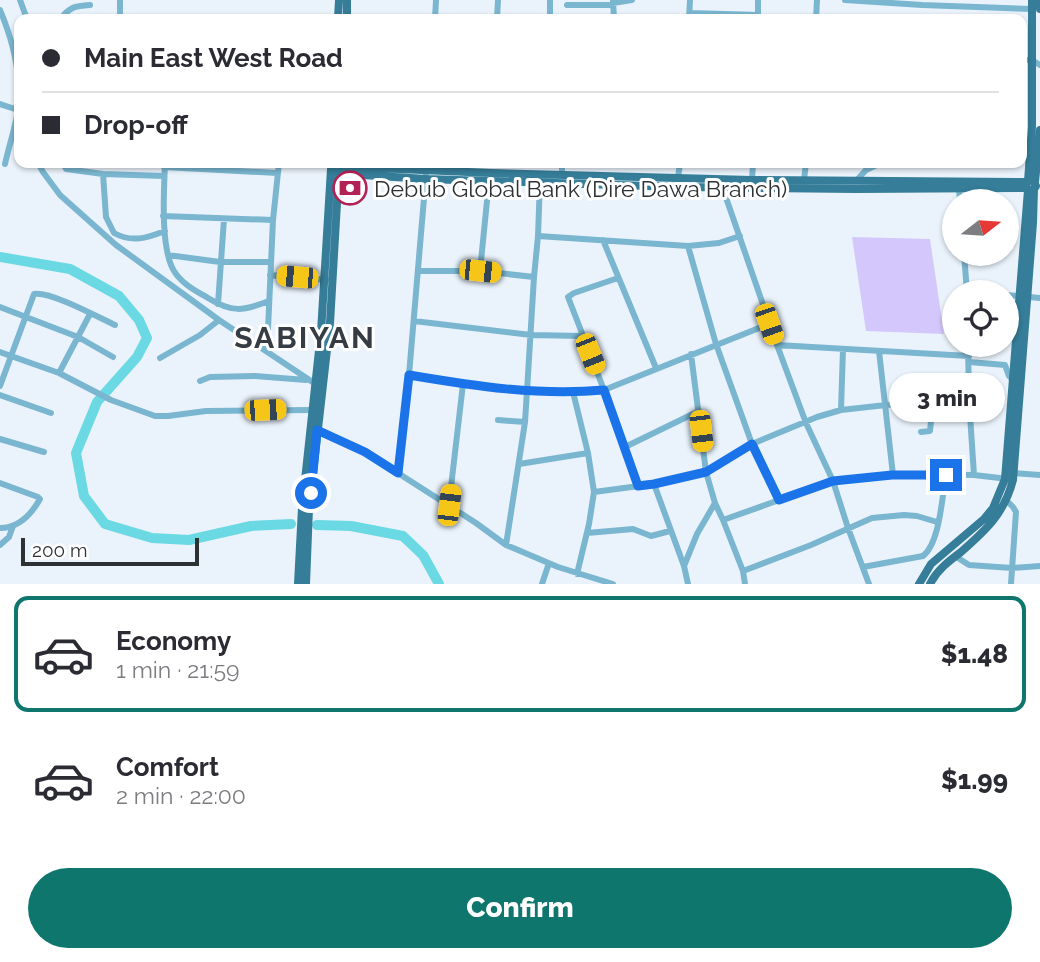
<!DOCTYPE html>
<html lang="en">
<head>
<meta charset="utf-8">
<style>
	:root { --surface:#fff; --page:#f7f7f7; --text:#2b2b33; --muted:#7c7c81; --line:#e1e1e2; --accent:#0f766e }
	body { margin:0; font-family:Raleway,sans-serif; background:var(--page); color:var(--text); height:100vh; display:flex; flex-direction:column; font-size:26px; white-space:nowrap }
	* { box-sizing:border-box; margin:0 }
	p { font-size:23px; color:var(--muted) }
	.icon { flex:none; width:38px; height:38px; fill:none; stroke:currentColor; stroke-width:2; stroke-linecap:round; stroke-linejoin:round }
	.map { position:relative; height:584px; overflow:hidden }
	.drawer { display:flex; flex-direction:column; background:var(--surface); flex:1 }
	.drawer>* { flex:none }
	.guide { position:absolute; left:14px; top:14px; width:1013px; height:154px; border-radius:14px; box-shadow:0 2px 5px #0004; display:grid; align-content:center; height:154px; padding:0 28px; background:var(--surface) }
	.needle { width:46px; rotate:73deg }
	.fabs { position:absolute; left:942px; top:189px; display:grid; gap:14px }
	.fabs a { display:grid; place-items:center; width:77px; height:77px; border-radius:50%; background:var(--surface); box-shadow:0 2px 5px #0004; font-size:35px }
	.scale { position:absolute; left:21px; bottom:18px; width:178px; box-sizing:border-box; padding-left:7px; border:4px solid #2d3134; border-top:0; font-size:19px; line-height:24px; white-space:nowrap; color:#2d3134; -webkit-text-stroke:5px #fff; paint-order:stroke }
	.end { position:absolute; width:32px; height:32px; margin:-16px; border:9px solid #1a73e8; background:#fff; box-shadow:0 0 0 4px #fff }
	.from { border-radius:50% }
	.bubble { position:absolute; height:49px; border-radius:24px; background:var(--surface); box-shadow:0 2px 5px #0004; font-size:23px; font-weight:800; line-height:49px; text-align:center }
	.car { position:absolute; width:21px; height:42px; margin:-21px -10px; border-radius:9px; box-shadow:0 0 5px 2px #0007; background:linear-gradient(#f5c518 24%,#345 0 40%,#f5c518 0 76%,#345 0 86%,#f5c518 0) }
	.guide b { display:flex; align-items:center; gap:24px; height:66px; font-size:26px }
	.guide b+b { border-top:2px solid var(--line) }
	.guide i { width:18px; height:18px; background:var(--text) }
	ul { padding:12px 0 0; list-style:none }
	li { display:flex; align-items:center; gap:21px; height:116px; margin:0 14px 10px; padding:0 14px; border:4px solid transparent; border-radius:14px }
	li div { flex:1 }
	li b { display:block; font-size:26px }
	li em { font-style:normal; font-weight:800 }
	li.selected { border-color:var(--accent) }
	li>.icon { width:63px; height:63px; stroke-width:1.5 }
	.cta { display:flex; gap:14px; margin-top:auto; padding:14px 28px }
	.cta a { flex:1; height:80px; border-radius:42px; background:var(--accent); color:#fff; font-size:28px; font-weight:800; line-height:80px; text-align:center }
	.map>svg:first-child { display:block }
	.green { fill:#d4c7fc }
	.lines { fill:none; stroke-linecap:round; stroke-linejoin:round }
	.river { stroke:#6bd9e3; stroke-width:10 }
	.minor { stroke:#7ab6d0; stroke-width:6 }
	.major { stroke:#357d98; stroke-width:8 }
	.route { stroke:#1a73e8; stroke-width:9 }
	.labels { text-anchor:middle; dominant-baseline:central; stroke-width:6; stroke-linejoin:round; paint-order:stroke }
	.poi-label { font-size:23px; fill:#2d3134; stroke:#fff; text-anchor:start }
	.district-label { font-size:30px; font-weight:bold; letter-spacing:2px; fill:#353c43; stroke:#fff }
</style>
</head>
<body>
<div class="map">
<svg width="1040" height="584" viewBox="0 0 1040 584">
	<rect width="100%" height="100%" fill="#eaf3fc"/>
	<!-- green -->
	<path class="green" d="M852,237L930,239L944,334L866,331Z"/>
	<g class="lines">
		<!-- river -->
		<path class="river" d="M0,257L70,269L119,296L139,320L147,338L137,357L97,402L76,453L84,496L105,524L152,538L189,540L251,526L291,524
			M317,525L351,526L403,536L423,555L439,584"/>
		<!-- minor -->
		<path class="minor" d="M20,0L27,19
			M120,0V19
			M613,0L614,19
			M845,0L922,5L1031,9
			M613,3L632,0
			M567,5H613
			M0,10C13,41 22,77 18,111C15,128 9,146 5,164
			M690,13L758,15
			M61,19C69,7 75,6 90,5
			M435,19L436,0
			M497,19L498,0
			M550,19V0
			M689,19L690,0
			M758,19V0
			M816,19L817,0
			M1022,60H1032L1040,65
			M0,104L18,110
			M38,163L43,172L60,195L116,245L219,320L314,383
			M63,163L66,169L103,174L164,176
			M165,163C164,190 160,248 174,271C182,284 196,291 208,298C232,313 243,311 269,301
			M562,163V175
			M164,167L277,173
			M103,174L106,217L114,233C132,243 147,238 165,231
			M678,178L680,163
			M752,180L753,163
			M804,180L806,163
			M856,181L866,170L881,163
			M722,186L777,345L806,423L833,481L848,528L869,584
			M959,189L960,201
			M163,216L273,220
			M538,236L688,246L719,243L740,236
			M603,240L656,368
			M688,246L716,344L752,444L779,500
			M964,254L967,292
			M168,255L220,262H271
			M418,271H480L534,277
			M480,271L489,181
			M270,275L328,280
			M618,278L574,293L568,297L604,390L638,486
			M966,285L988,292
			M1006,295L1040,298
			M218,304L224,219
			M0,307L78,337L113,357
			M414,321L531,335L582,336
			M777,345L969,356
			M968,345L969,400L974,475
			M267,351L273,220L279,163
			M879,351L893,475
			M0,352L59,373L111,400L155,416H168L206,411L312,410
			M691,354L706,472L715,503L723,520L743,571L745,584
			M160,358L200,335L219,320
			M969,362L1005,365L1009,376L1013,380
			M59,373L90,314
			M409,375L463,384L527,391L573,392L604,390L769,324
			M200,381L210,377L255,376L306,380
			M0,386L34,294C50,291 98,317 115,325
			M573,392L588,453L594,492L589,524L577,574
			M0,395L51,413
			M841,410L843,349
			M498,420L525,422
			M315,428L365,452L476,523L506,545L558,567L613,584
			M921,432L930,431L933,402
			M0,439L44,452
			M625,447L699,411
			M519,464L588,453
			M398,473L409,375L427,163
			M1014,473L1040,475
			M0,483L38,497L40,499C31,515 19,528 0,528
			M654,484L684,566L688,584
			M594,492L654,484L706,472L752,444L817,417L841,410L886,405L969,400
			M1006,500L1013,507L1016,512L1011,584
			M449,504L463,384
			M723,520L833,481L908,474L974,475L1008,479
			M587,533L633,529L651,536L670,531
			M0,545L9,537L13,526
			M506,545L525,422L527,391L534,277L538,236L540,181
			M955,556L969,565L1012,568L1040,566
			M684,566L697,534L715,503
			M863,567L923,556C940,543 942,496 946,475
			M743,571L811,545L872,518L904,515L917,516L937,522
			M542,584L549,563"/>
		<!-- major -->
		<path class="major" d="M1040,0V9
			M338,19L339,0
			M347,19V0
			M331,166L491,173L752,180L1026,182
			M331,173L426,179L680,187L856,189L1026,188
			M1028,181L1032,127V0
			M1035,182L1040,130
			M298,584L302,508L321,332L331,169
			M306,584L309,508L330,323L339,169
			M919,584L931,564L984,519L993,508L1005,479L1028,190
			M930,584C937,570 949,561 961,552C986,530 1004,514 1013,480L1033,223L1034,189L1036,186L1033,180L1028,181L1026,185L1027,189L1031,190L1034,189"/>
	</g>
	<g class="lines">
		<!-- route -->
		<path class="route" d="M311,493L317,430L365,452L398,473L409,375C474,386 538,396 604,390L638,486L654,484L706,472L752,444L779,500L833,481L892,475H946"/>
	</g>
	<!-- icons -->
	<defs>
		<symbol id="bank-ring" viewBox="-11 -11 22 22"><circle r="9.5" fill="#fff" stroke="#b22254" stroke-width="1.5"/><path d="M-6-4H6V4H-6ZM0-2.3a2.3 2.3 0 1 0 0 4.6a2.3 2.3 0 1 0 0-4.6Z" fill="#b22254"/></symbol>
	</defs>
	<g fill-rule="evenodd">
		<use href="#bank-ring" x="331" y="169" width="38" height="38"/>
	</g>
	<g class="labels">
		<!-- poi labels -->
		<g class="poi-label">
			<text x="374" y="188">Debub Global Bank (Dire Dawa Branch)</text>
		</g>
		<!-- district labels -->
		<g class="district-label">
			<text x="305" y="337">SABIYAN</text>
		</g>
	</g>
</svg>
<div class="fabs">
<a><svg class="needle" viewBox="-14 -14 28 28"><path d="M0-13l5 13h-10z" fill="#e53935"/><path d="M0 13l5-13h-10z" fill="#7c7c81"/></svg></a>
<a><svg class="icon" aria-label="locate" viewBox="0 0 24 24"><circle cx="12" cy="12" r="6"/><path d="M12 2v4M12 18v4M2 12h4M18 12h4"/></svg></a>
</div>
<div class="scale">200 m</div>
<i class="end from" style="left:311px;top:493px"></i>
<i class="end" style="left:946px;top:475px"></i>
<div class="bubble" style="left:889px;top:373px;width:116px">3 min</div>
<i class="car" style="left:480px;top:271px;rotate:96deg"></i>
<i class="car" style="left:297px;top:277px;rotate:275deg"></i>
<i class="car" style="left:769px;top:324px;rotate:161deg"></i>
<i class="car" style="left:590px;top:354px;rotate:158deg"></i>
<i class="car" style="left:265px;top:410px;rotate:88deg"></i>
<i class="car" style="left:701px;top:431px;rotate:173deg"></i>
<i class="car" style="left:449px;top:505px;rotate:7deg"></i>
<div class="guide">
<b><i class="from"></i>Main East West Road</b>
<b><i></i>Drop-off</b>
</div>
</div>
<section class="drawer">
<ul>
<li class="selected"><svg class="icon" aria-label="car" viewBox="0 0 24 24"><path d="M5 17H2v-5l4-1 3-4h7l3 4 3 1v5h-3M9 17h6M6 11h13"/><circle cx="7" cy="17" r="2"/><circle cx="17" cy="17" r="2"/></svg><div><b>Economy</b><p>1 min · 21:59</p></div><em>$1.48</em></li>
<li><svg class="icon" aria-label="car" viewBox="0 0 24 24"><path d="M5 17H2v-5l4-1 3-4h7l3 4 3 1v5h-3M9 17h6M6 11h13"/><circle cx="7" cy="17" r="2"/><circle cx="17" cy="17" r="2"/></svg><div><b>Comfort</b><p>2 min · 22:00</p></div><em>$1.99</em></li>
</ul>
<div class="cta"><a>Confirm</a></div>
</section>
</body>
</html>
